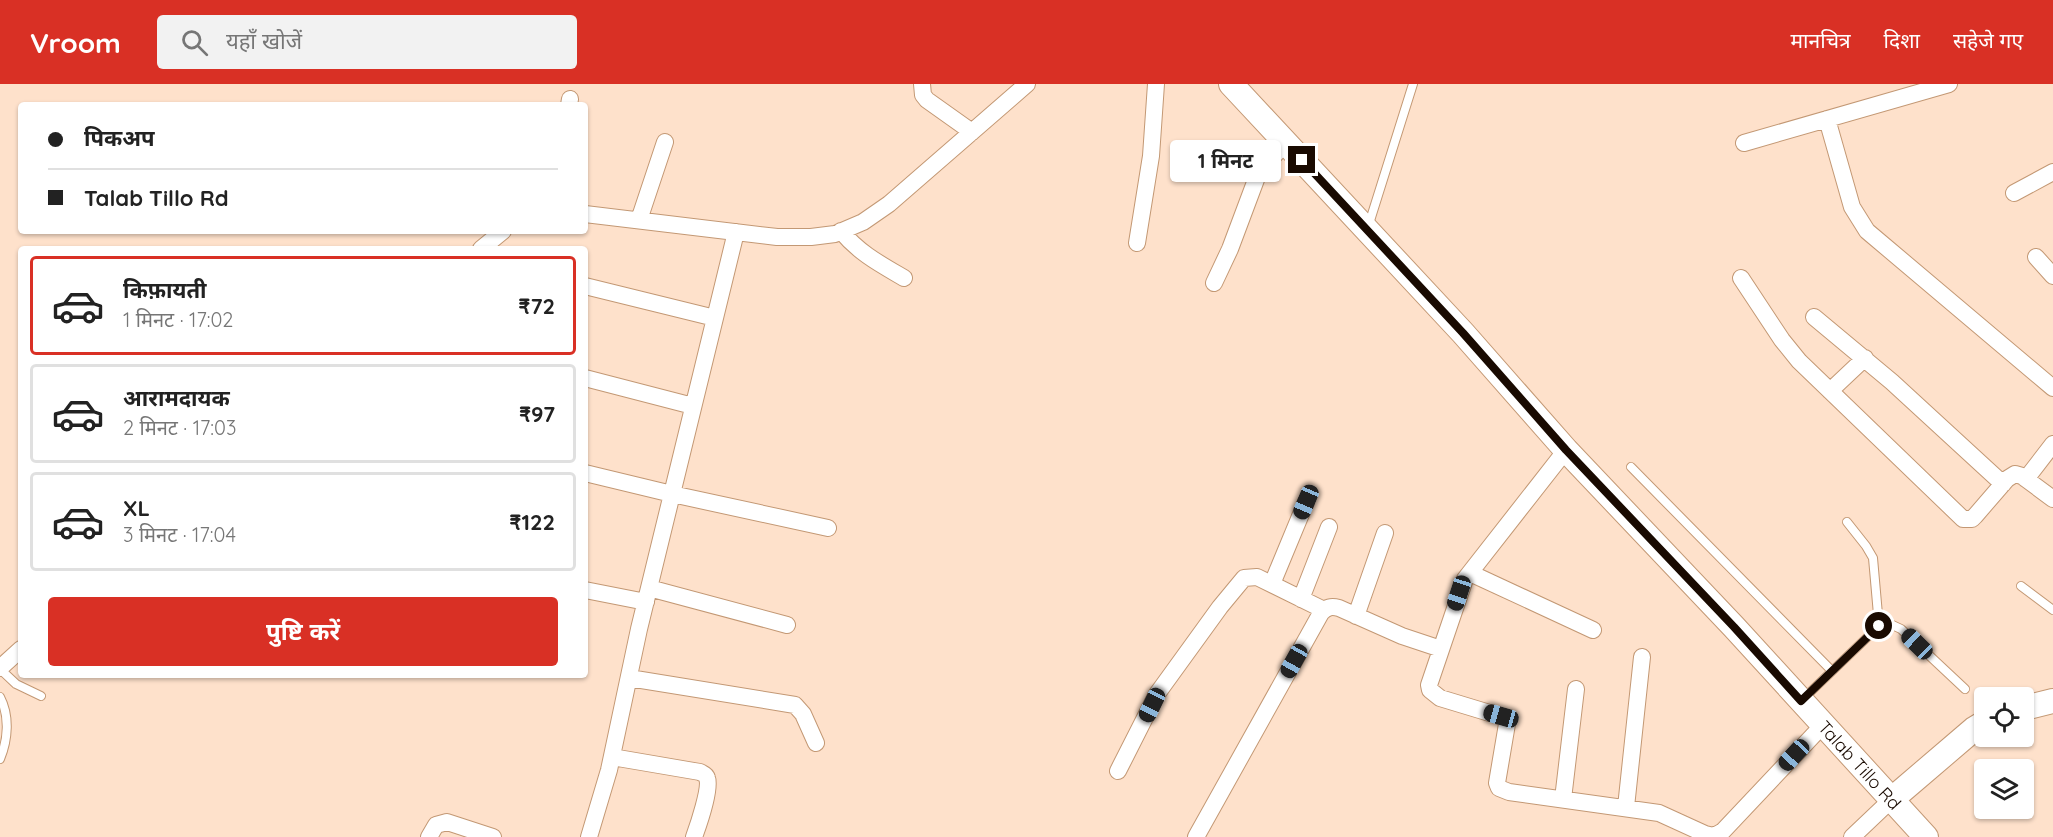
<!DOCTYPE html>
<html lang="hi">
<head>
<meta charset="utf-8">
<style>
	:root { --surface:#fff; --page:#f2f2f2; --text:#222; --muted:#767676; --line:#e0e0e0; --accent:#d93025 }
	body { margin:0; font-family:Quicksand,"Noto Sans Devanagari",sans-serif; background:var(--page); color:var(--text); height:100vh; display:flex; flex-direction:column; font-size:22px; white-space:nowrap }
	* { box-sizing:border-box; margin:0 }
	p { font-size:20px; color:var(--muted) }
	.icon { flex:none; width:33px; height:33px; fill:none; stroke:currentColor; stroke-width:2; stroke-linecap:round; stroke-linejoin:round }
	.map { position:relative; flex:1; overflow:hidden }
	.details { position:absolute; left:18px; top:162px; width:570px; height:432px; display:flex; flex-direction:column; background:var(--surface); border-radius:6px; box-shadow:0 2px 4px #0004 }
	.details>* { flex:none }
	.top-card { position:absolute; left:18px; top:18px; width:570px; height:132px; border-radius:6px; box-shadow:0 2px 4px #0004; display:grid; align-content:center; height:132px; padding:0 30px; background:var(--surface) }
	.tools { position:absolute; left:1974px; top:603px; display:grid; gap:12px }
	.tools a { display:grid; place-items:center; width:60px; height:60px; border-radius:6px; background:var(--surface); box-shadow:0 2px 4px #0004; font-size:30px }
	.end { position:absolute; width:27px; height:27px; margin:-14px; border:8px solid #190a01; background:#fff; box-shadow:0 0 0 3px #fff }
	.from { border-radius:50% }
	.bubble { position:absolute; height:42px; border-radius:6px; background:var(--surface); box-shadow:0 2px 4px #0004; font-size:20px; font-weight:700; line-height:42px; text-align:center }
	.car { position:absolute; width:18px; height:36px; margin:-18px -9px; border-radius:8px; box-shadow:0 0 4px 2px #0007; background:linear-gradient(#222 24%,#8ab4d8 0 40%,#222 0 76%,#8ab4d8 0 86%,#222 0) }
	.top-card b { display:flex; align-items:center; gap:21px; height:57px; font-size:22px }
	.top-card b+b { border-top:2px solid var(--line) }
	.top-card i { width:15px; height:15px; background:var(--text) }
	ul { padding:10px 0 0; list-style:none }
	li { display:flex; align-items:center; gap:18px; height:99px; margin:0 12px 9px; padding:0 18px; border:3px solid var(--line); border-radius:6px }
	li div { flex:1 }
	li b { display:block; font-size:22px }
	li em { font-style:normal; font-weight:700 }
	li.selected { border-color:var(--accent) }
	li>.icon { width:54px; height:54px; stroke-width:1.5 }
	.button { display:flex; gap:12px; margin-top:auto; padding:12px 30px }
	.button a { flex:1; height:69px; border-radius:6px; background:var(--accent); color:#fff; font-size:24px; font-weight:700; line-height:69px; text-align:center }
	header { display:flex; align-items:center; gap:36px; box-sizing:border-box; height:84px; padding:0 30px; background:var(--accent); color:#fff }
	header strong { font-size:28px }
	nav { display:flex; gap:33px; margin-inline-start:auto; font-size:21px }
	.search { width:420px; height:54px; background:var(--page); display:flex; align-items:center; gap:15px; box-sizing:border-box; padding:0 21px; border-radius:6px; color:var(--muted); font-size:22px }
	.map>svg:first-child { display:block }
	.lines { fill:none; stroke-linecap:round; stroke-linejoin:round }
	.lane-casing { stroke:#c39874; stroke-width:10 }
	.street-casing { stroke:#c39874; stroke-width:18 }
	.secondary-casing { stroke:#c39874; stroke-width:26 }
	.lane { stroke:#fff; stroke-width:8 }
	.street { stroke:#fff; stroke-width:16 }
	.secondary { stroke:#fff; stroke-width:24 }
	.route { stroke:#190a01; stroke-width:8 }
	.labels { text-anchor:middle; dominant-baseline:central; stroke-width:4.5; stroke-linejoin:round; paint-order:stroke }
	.street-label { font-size:18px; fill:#190a01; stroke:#fff }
</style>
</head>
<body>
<header>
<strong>Vroom</strong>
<div class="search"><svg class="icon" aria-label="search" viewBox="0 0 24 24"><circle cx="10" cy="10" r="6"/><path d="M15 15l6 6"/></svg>यहाँ खोजें</div>
<nav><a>मानचित्र</a><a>दिशा</a><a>सहेजे गए</a></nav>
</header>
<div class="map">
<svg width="2053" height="753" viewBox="0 0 2053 753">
	<rect width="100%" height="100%" fill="#fee1cb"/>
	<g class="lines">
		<defs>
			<path id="lane" d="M1368,143L1413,0
				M1631,383L1832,587
				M1847,438L1866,462L1873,474L1879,542
				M2021,502L2053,526
				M0,585L16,600L41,612
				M0,613C10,632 8,656 0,675
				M1804,614L1879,542L1888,539L1901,545L1965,605"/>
			<path id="street" d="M922,0L923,11L927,16L972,48
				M569,21L570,15
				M1827,35L1852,123L1867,147L2053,304
				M1744,59L1949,0
				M2014,109L2053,88
				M585,130L777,153H811L835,150L863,138L889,120L1027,0
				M639,136L665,58
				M841,147C859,169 880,180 904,194
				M1137,159L1151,72L1156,0
				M481,165L503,147
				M2036,173L2053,192
				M1741,194L1782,256L1799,277L1963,435H1972L1975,432L2007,395L2015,390L2022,392L2053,415
				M1214,199L1230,165L1257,93L1264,82L1286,59
				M585,202L715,234
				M1814,233L1892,298L2003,400
				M585,294L693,322
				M1830,307L1865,274
				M1566,366L1465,495L1429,601L1430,606L1440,614L1506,634L1507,640L1497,699L1499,704L1509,708L1659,729L1705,750L1714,752L1723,747L1823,641
				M585,389L672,410L828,444
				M2026,395L2053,360
				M1470,489L1593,546
				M1272,500L1306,418
				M649,504L787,541
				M585,506L646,518
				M1301,515L1329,443
				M1356,532L1385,449
				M0,584L21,565
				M629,594L795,621L803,630L816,659
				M612,673L700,688C703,690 706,690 707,694C711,704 698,742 694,753
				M1118,687L1157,610L1220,523L1244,494L1257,493L1324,526
				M1563,715L1576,605
				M1626,723L1642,573
				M429,753L436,741L447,738L493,753
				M589,753L609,686L639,545L736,148
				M1196,753L1321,529C1327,523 1331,522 1339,524L1402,552L1441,565
				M1852,753L1891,716"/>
			<g id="secondary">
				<path id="s1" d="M1231,0L1463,249L1566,366L1734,543L1926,753"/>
				<path d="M2024,624L2053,617"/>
				<path d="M1891,716L1974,645L1984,639"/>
			</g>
		</defs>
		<!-- lane casing -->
		<use href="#lane" class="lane-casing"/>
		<!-- street casing -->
		<use href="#street" class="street-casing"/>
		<!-- secondary casing -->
		<use href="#secondary" class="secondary-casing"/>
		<!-- lane -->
		<use href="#lane" class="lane"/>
		<!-- street -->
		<use href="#street" class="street"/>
		<!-- secondary -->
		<use href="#secondary" class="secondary"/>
	</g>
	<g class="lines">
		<!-- route -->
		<path class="route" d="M1302,76L1463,249L1566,366L1734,543L1801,617L1879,542"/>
	</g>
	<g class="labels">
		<!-- street labels -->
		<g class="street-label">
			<text stroke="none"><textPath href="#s1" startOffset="927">Talab Tillo Rd</textPath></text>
		</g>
	</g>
</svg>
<div class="tools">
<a><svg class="icon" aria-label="locate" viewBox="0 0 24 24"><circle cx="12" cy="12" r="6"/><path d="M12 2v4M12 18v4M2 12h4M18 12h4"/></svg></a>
<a><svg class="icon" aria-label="layers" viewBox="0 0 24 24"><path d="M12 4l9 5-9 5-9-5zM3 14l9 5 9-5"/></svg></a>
</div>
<i class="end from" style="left:1879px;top:542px"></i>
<i class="end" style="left:1302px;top:76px"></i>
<div class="bubble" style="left:1170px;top:56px;width:111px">1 मिनट</div>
<i class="car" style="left:1306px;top:418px;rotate:203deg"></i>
<i class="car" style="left:1459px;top:509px;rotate:198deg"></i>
<i class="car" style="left:1917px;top:560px;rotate:314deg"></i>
<i class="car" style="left:1294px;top:577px;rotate:209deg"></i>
<i class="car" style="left:1152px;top:621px;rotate:206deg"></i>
<i class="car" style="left:1501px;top:632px;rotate:286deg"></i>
<i class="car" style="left:1794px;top:671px;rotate:223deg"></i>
<div class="top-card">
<b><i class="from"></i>पिकअप</b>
<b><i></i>Talab Tillo Rd</b>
</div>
<section class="details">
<ul>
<li class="selected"><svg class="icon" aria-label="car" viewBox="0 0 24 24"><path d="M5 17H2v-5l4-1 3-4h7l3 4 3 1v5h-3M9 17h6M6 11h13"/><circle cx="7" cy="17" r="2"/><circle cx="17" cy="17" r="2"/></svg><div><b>किफ़ायती</b><p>1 मिनट · 17:02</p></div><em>₹72</em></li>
<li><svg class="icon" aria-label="car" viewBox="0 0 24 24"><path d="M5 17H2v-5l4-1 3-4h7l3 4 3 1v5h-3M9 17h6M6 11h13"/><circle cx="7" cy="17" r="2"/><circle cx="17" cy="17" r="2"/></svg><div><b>आरामदायक</b><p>2 मिनट · 17:03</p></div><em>₹97</em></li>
<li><svg class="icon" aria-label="car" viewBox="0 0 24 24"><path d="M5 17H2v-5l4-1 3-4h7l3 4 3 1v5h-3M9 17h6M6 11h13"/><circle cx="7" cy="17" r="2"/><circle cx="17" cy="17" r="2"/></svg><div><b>XL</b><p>3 मिनट · 17:04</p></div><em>₹122</em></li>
</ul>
<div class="button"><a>पुष्टि करें</a></div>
</section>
</div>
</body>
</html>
